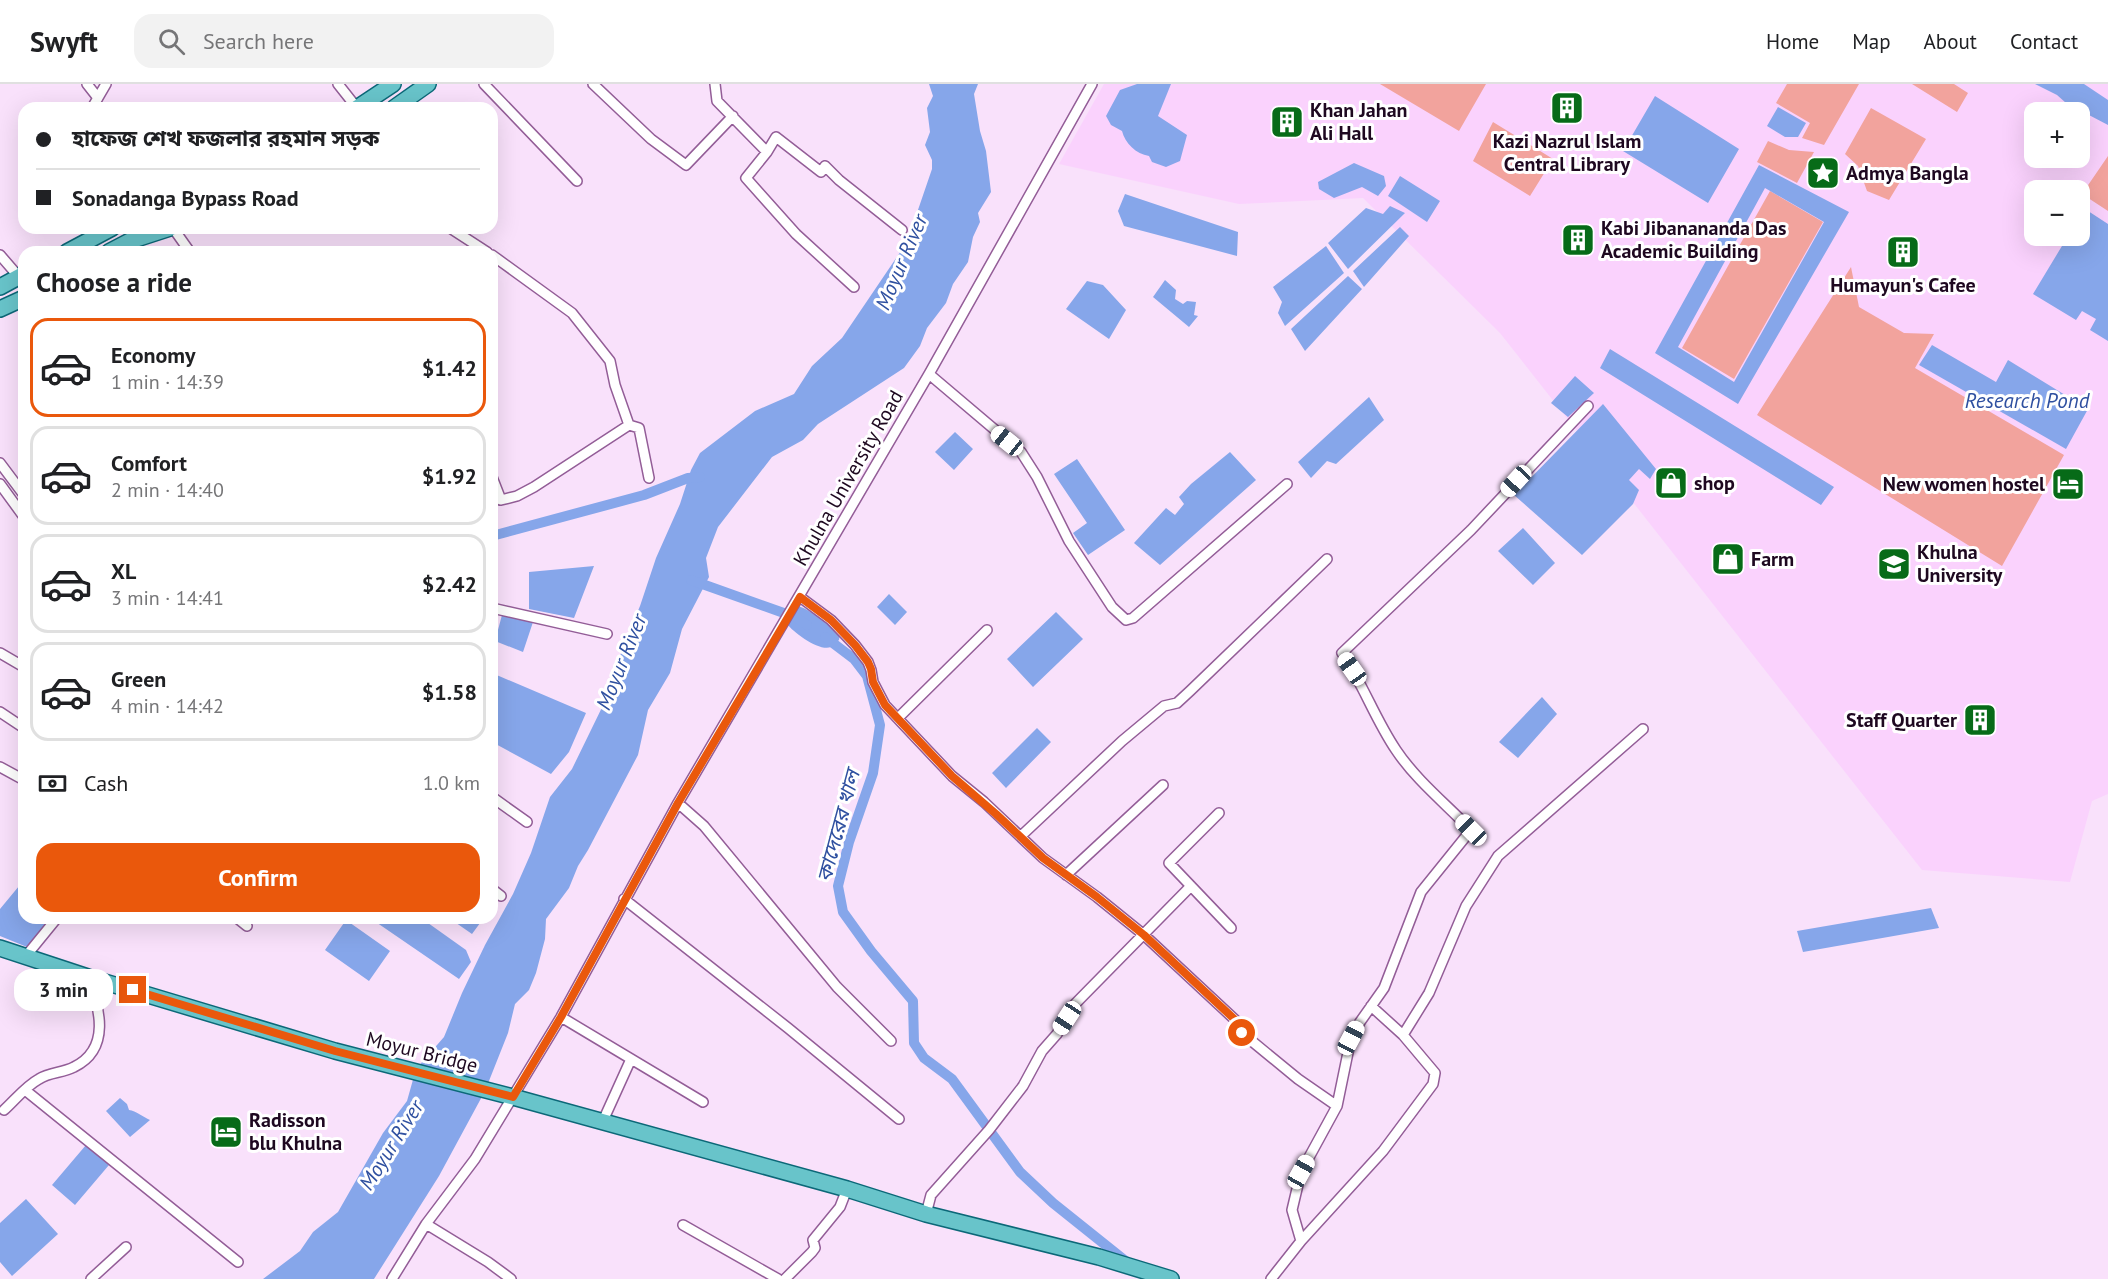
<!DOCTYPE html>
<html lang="en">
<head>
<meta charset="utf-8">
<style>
	:root { --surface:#fff; --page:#f2f2f2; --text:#202124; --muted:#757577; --line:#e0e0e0; --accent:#ea580c }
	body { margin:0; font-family:"PT Sans","Noto Sans Bengali",sans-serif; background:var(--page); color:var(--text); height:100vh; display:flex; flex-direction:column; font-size:22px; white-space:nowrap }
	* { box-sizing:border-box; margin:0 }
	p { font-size:20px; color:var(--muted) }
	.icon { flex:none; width:33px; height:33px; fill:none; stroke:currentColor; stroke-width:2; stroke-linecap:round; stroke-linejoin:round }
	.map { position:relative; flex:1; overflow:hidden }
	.drawer { position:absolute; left:18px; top:162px; width:480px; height:678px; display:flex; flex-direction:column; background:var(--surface); border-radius:18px; box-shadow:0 6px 24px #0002 }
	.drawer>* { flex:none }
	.top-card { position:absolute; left:18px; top:18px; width:480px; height:132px; border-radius:18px; box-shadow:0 6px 24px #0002; display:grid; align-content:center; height:132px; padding:0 18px; background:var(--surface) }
	.controls { position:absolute; left:2024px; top:18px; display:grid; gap:12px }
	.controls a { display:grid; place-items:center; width:66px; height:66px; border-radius:12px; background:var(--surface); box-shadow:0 6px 24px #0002; font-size:30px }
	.end { position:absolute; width:27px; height:27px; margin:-14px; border:8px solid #ea580c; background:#fff; box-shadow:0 0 0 3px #fff }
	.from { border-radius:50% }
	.bubble { position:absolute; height:42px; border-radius:18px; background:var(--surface); box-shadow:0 6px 24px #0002; font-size:20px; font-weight:800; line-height:42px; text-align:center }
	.car { position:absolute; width:18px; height:36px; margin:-18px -9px; border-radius:8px; box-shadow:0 0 4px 2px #0007; background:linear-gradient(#fff 24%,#345 0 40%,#fff 0 76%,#345 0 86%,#fff 0) }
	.top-card b { display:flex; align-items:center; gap:21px; height:57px; font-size:22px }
	.top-card b+b { border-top:2px solid var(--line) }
	.top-card i { width:15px; height:15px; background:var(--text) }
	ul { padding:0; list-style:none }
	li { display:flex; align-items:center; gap:18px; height:99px; margin:0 12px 9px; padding:0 6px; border:3px solid var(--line); border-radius:18px }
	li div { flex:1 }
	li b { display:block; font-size:22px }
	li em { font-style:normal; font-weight:800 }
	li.current { border-color:var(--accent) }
	li>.icon { width:54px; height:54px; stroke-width:1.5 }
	h2 { padding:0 18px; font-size:27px; line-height:72px }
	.pay { display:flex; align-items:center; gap:15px; height:66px; padding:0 18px; font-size:22px }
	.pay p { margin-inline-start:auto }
	.primary-button { display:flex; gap:12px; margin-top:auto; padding:12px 18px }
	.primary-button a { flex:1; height:69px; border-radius:18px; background:var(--accent); color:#fff; font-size:24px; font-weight:800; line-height:69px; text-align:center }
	header { display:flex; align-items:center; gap:36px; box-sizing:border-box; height:84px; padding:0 30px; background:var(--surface); border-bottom:2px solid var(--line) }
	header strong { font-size:28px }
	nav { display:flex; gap:33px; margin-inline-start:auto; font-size:21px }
	.search { width:420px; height:54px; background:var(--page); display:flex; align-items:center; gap:15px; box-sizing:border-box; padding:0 21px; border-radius:18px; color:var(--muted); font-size:22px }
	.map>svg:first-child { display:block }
	.built { fill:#fad2fd; fill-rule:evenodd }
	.green { fill:#f2a39d }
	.water { fill:#86a6ea; fill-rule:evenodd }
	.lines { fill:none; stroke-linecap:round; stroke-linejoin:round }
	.canal { stroke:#86a6ea; stroke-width:10 }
	.street-casing { stroke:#935d97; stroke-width:12 }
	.primary-casing { stroke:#0c6878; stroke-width:18 }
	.street { stroke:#fff; stroke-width:9 }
	.primary { stroke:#68c4ca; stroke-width:15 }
	.route { stroke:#ea580c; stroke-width:8 }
	.labels { text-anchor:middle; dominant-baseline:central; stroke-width:6; stroke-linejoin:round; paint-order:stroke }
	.poi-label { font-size:20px; font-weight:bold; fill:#1e0820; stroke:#fff; text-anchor:start }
	.street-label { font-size:20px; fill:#1e0820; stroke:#fff }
	.water-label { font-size:21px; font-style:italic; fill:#2f50a0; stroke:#fff }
</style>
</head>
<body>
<header>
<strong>Swyft</strong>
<div class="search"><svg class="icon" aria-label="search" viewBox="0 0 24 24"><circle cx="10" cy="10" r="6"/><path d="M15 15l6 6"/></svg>Search here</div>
<nav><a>Home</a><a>Map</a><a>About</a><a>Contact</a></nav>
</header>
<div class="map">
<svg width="2108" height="1195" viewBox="0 0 2108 1195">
	<rect width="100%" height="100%" fill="#f9e1fb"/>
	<!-- built -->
	<path class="built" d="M1104,0H2108V710L2092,717L2070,798L1922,786L1500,249L1363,114L1239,120L1059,80ZM2034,28H2079V74H2034ZM2034,106H2079V152H2034Z"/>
	<!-- green -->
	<path class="green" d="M1380,0H1486L1459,47Z
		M1787,0H1859L1824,61L1802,54L1810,39L1776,19Z
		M1912,0H1954L1968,9L1957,28Z
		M1871,24L1926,55L1889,116L1867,107L1858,82L1845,70Z
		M1493,38L1553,75L1530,112L1473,77Z
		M1768,57L1789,66L1814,68L1797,99L1757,78Z
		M2108,72V127L2082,110Z
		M1770,107L1823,138L1734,295L1682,264Z
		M1851,183L1859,223L1904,249L1934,250L1915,284L2064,371L2002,482L1757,331Z"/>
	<!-- water -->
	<path class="water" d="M929,0H978L974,10L980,47L986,67L991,108L978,129L980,138L973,153L968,178L953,200L946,219L927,244L920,262L904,284L818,340L803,356L772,373L718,443L706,474L709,493L682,545L670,589L648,626L638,671L588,766L578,782L569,804L546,835L545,855L536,889L529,906L515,920L508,949L485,1007L439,1092L374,1195H263L300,1167L313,1148L338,1128L383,1049L407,1017L416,985L444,953L462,909L485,861L513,810L531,769L550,713L572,685L610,607L623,562L640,522L656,474L680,420L691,386L700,369L755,327L794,310L812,282L842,254L907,158L932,85V76L925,61L930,48L927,24L933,12Z
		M1137,0H1171L1158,32L1187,51L1180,77L1166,83L1152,78L1149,72C1136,70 1125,59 1122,47L1111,41L1106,32L1120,6Z
		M2035,0H2084L2108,16V41L2066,19L2057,11Z
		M1655,12L1739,65L1708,119L1623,67Z
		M1778,23L1806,39L1798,53H1785L1767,42Z
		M1354,79L1384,92L1386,102L1378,112L1362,103L1334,114L1319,105L1318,98Z
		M1759,81L1849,128L1738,320L1655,269ZM1765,104L1824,138L1734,298L1678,263Z
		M1400,92L1440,117L1427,138L1388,112Z
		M1125,110L1238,148L1237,172L1124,142L1118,127Z
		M1390,122L1405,129L1348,185L1328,159L1366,124L1383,130Z
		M2085,125L2108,140V257L2090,246L2096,235L2082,227L2076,236L2033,210L2068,152H2079V134Z
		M1400,143L1409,152L1364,203L1353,187Z
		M1326,162L1344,189L1285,242L1278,229L1282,218L1273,203Z
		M1348,192L1362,205L1305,267L1291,245Z
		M1165,196L1176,206L1175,215L1183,220L1187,217L1196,218L1194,231L1198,232L1189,243L1153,213Z
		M1087,197L1103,201L1126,226L1109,255L1066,225Z
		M1932,261L1996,298L2008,276L2088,325L2066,365L1919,281Z
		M1610,265L1834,403L1821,421L1600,284Z
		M1575,292L1594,309L1568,333L1551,319Z
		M1369,313L1384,336L1336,380L1327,377L1311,394L1298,378Z
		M1603,320L1656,385L1650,395L1639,385L1629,396L1639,406L1633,420L1582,471L1514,411Z
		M955,348L973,365L954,386L935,368Z
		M1230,368L1256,396L1160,481L1134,459L1166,424L1175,431L1184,420L1179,413L1191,400Z
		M1077,375L1125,446L1088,471L1073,449L1087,439L1054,390Z
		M1523,444L1555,479L1533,501L1498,467Z
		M594,482L574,534L529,525V488Z
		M889,510L907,528L895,541L877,523Z
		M797,522C807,523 832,543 840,550L839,556C838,557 832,563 831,563C820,568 794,549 787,540V536L795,533L793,526Z
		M1056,528L1083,555L1033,603L1007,575Z
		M502,531L533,538L523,568L495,557Z
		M492,589L586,629L569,668L551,690L492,658Z
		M1542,613L1557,630L1518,674L1499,658Z
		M1037,644L1051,658L1006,704L992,689Z
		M24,796V834H50L27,863L0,852V825Z
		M1931,824L1939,844L1803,868L1797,847Z
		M370,834H421L466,866L471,878L459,895Z
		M449,834H481L483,835L472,850Z
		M346,836L390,867L369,897L325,866Z
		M120,1014L127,1020L129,1026C136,1027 143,1033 150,1036L130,1053L106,1027Z
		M86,1061L109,1081L75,1121L52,1101Z
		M26,1115L58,1150L12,1192L0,1178V1139Z"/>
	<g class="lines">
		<!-- canal -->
		<path class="canal" d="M492,452L644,411L688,394L700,393
			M691,496L795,533L807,541
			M825,553L854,575L867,592L880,641L873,689L849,758L838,802L843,828L871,867L913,917L914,959L924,974L952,995L1020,1088L1053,1119L1128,1179"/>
		<defs>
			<path id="street" d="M87,0L98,14
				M338,0L357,24
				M484,0L577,97
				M593,0L651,55L686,81L733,32
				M715,0L717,17L767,68L776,53L821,88L825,82L839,96L902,146
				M92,24L106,0
				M767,68L746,94L796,150L854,203
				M173,144L190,168
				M450,144L487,168
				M0,171L19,193
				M492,171L572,229L610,277L615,301L629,341L639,344L649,394
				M929,290L1021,368L1037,393L1069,457L1112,523L1126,536L1133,534L1287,400
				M0,379L24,411
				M492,393L501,416L517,412L534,403L629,341
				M0,400L24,433
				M800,513L831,536L855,561L868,578L871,586L873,598L885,621L952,692L984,718L1043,774L1097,813L1144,851L1245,945L1242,949L1298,995L1337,1022
				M492,524L607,550
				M0,569L24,583
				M0,628L24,644
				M898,634L987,546
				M0,683L24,696
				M492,713L527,738
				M678,719L704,742L837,903L891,957
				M1219,729L1169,779L1231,844
				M1021,752L1122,657L1164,622L1177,619L1190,607L1327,475
				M1066,791L1163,701
				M492,805L501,812
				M624,815L788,944L899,1035
				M237,834L247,842
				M26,872L57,834
				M1371,922L1403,951
				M561,933L703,1018
				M25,1006L238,1178
				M4,1026C15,1016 26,1002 39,995C49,988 63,989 74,983C111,965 100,924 88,893
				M602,1039L631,975
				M926,1130L931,1111L989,1046L1023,1002L1042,967L1057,950L1073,922L1191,802
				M426,1140L488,1178L511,1195
				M683,1141L778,1195
				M1301,1157L1292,1126L1301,1088L1337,1022L1351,954L1360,938L1384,904L1421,808L1471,746C1446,720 1416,696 1396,666C1375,635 1363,600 1342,569L1471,446L1588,322
				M91,1195L126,1163
				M392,1195L426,1140L475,1075L561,933L678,719L929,290L1092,0
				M785,1195L812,1168L815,1164L813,1156L840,1123L847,1105
				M1271,1195L1301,1157L1383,1067L1433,1000L1435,989L1403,951L1429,909L1466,822L1498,772L1643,645"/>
			<path id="primary" d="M357,24L393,0
				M394,24L428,0
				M67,168L112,144
				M109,168L130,157L170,144
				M0,203L24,190
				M0,225L24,214
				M0,864L88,893L335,967L513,1013L847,1105L926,1130L1099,1173L1171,1195"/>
		</defs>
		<!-- street casing -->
		<use href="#street" class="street-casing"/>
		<!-- primary casing -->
		<use href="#primary" class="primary-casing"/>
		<!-- street -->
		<use href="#street" class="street"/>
		<!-- primary -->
		<use href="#primary" class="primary"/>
	</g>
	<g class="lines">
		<!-- route -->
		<path class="route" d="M133,906L335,967L513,1013L561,933L678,719L800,513L831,536L855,561L868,578L871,585L873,598L885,621L952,692L996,730L1043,774L1097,813L1144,851L1245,945L1242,949"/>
	</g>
	<!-- icons -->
	<defs>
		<symbol id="building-square" viewBox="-11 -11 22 22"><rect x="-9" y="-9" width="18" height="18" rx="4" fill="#076b18" stroke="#fff"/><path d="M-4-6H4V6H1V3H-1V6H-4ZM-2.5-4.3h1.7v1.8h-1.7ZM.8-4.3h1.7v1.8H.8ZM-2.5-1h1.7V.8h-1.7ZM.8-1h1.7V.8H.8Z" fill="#fff"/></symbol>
		<symbol id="sight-square" viewBox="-11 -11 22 22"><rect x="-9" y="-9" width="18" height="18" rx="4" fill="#076b18" stroke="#fff"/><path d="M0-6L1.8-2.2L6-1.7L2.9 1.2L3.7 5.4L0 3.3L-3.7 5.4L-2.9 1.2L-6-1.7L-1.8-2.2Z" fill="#fff"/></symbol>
		<symbol id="shop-square" viewBox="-11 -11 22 22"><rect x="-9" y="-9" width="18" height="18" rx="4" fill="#076b18" stroke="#fff"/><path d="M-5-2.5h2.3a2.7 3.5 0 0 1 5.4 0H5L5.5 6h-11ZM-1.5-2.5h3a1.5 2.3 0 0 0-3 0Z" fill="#fff"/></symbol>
		<symbol id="hotel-square" viewBox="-11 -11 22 22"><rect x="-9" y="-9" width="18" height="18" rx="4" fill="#076b18" stroke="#fff"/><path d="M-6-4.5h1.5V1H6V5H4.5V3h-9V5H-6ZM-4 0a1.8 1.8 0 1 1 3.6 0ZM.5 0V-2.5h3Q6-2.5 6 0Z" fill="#fff"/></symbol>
		<symbol id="university-square" viewBox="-11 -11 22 22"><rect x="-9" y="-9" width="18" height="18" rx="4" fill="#076b18" stroke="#fff"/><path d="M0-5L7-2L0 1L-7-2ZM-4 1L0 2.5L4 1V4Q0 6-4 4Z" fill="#fff"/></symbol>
	</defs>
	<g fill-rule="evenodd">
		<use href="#building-square" x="1548" y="5" width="38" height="38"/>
		<use href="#building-square" x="1268" y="19" width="38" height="38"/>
		<use href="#sight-square" x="1804" y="70" width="38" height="38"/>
		<use href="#building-square" x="1559" y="137" width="38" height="38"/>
		<use href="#building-square" x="1884" y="149" width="38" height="38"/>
		<use href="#shop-square" x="1652" y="380" width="38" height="38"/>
		<use href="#hotel-square" x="2049" y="381" width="38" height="38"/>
		<use href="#shop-square" x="1709" y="456" width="38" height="38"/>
		<use href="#university-square" x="1875" y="461" width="38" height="38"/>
		<use href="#building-square" x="1961" y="617" width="38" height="38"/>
		<use href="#hotel-square" x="207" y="1029" width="38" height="38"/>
	</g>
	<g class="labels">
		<!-- poi labels -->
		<g class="poi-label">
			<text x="1310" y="26">Khan Jahan<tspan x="1310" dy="23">Ali Hall</tspan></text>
			<text x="1567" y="57" text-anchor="middle">Kazi Nazrul Islam<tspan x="1567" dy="23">Central Library</tspan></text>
			<text x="1846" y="89">Admya Bangla</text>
			<text x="1601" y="144">Kabi Jibanananda Das<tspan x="1601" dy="23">Academic Building</tspan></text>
			<text x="1903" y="201" text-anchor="middle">Humayun's Cafee</text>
			<text x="1694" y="399">shop</text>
			<text x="2045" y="400" text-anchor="end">New women hostel</text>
			<text x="1917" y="468">Khulna<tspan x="1917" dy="23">University</tspan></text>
			<text x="1751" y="475">Farm</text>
			<text x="1957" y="636" text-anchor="end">Staff Quarter</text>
			<text x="249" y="1036">Radisson<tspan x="249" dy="23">blu Khulna</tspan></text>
		</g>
		<!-- street labels -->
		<g class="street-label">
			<text transform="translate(848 394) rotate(-60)">Khulna University Road</text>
			<text transform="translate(422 968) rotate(14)">Moyur Bridge</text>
		</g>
		<!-- water labels -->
		<g class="water-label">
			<text transform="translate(901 178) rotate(-67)">Moyur River</text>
			<text x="2027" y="316">Research Pond</text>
			<text transform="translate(621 578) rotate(-68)">Moyur River</text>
			<text transform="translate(838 742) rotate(-75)">কাদেরের খাল</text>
			<text transform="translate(391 1061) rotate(-58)">Moyur River</text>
		</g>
	</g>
</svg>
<div class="controls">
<a>+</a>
<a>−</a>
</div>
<i class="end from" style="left:1242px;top:949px"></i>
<i class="end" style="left:133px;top:906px"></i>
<div class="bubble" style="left:14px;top:885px;width:99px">3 min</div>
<i class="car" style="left:1007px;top:357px;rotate:309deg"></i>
<i class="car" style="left:1516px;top:397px;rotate:223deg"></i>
<i class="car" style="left:1352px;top:585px;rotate:325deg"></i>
<i class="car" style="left:1471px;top:746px;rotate:315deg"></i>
<i class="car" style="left:1067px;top:934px;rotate:213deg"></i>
<i class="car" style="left:1351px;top:954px;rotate:28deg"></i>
<i class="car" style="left:1301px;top:1088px;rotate:29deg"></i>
<div class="top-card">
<b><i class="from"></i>হাফেজ শেখ ফজলার রহমান সড়ক</b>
<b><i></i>Sonadanga Bypass Road</b>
</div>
<section class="drawer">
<h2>Choose a ride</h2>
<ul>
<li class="current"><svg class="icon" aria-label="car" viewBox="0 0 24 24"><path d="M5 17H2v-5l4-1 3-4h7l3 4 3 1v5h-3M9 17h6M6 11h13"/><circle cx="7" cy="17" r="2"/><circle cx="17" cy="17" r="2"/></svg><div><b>Economy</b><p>1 min · 14:39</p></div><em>$1.42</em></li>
<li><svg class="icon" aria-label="car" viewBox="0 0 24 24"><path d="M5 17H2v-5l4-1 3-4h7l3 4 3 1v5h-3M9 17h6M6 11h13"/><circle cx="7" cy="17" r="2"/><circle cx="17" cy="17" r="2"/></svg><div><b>Comfort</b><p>2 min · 14:40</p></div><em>$1.92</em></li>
<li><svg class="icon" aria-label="car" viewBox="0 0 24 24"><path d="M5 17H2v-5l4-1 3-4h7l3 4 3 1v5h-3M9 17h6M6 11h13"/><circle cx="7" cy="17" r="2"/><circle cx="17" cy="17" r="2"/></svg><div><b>XL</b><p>3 min · 14:41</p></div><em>$2.42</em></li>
<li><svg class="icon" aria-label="car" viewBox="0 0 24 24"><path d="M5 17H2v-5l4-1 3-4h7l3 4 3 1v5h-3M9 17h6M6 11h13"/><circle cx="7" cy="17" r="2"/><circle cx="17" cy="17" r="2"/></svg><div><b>Green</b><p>4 min · 14:42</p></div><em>$1.58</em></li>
</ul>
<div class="pay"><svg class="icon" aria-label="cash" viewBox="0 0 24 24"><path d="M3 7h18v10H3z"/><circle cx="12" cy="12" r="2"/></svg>Cash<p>1.0 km</p></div>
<div class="primary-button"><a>Confirm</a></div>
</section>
</div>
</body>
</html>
